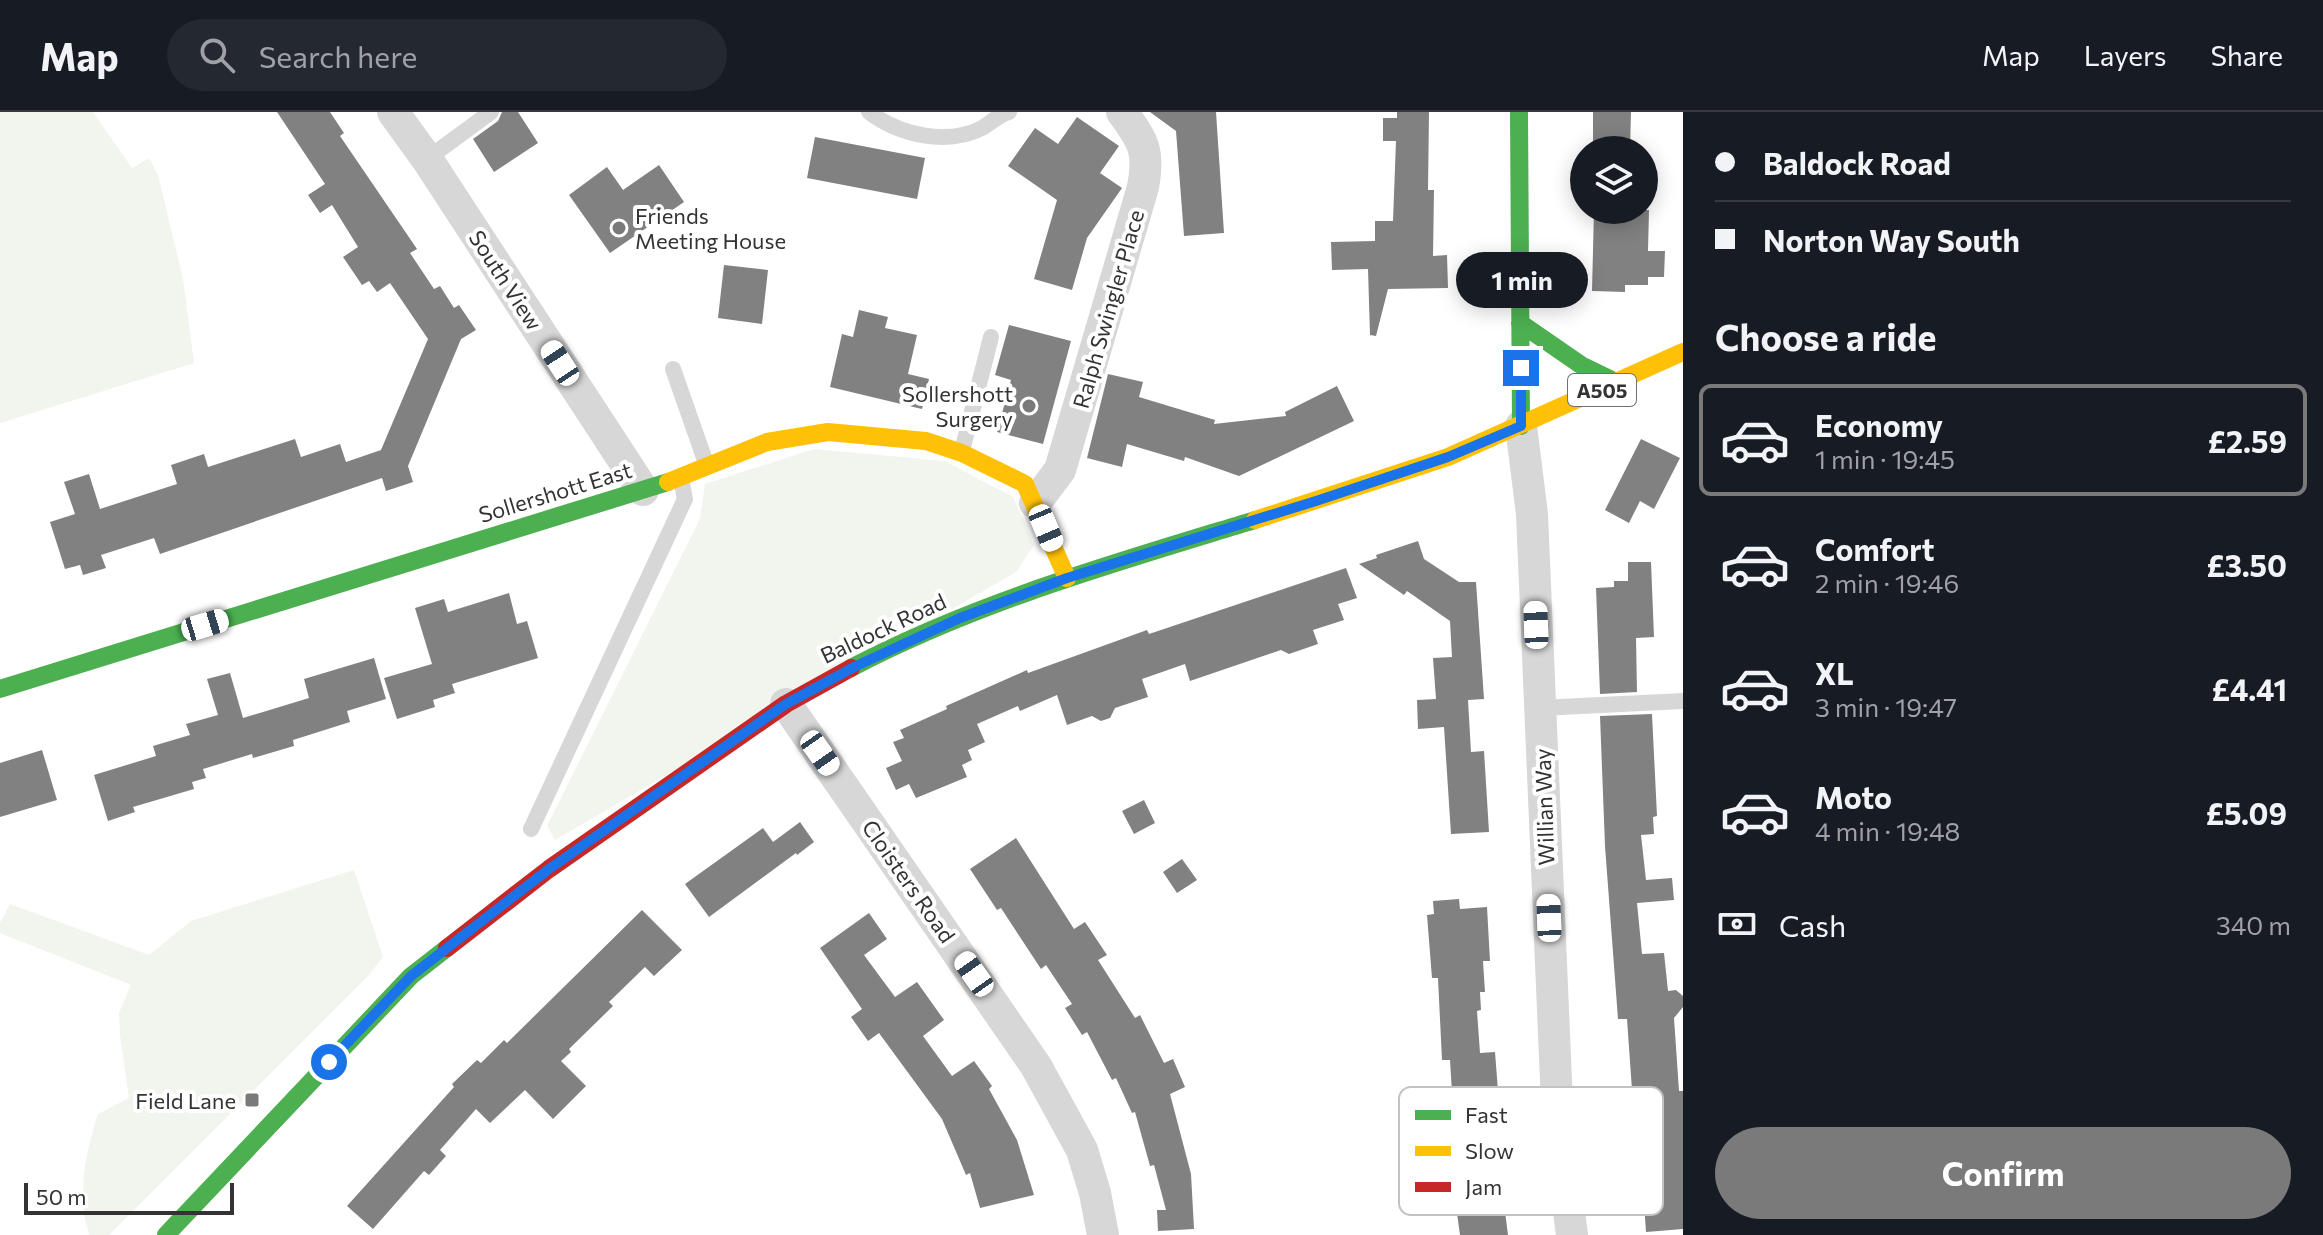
<!DOCTYPE html>
<html lang="en">
<head>
<meta charset="utf-8">
<style>
	:root { --surface:#171b24; --page:#242831; --text:#f1f3f6; --muted:#9ea1a6; --line:#363941; --accent:#7a7a7a }
	body { margin:0; font-family:Commissioner,sans-serif; background:var(--page); color:var(--text); height:100vh; display:flex; flex-direction:column; font-size:30px; white-space:nowrap }
	* { box-sizing:border-box; margin:0 }
	p { font-size:26px; color:var(--muted) }
	.icon { flex:none; width:44px; height:44px; fill:none; stroke:currentColor; stroke-width:2; stroke-linecap:round; stroke-linejoin:round }
	.map { position:relative; flex:1; overflow:hidden }
	.side { display:flex; flex-direction:column; background:var(--surface); width:640px }
	.side>* { flex:none }
	.banner { display:grid; align-content:center; height:176px; padding:0 32px; background:var(--surface) }
	.tools { position:absolute; left:1570px; top:24px; display:grid; gap:16px }
	.tools a { display:grid; place-items:center; width:88px; height:88px; border-radius:50%; background:var(--surface); box-shadow:0 4px 20px #0003; font-size:40px }
	.scale { position:absolute; left:24px; bottom:20px; width:210px; box-sizing:border-box; padding-left:8px; border:4px solid #333; border-top:0; font-size:22px; line-height:28px; white-space:nowrap; color:#333; -webkit-text-stroke:6px #fff; paint-order:stroke }
	.end { position:absolute; width:36px; height:36px; margin:-18px; border:10px solid #1a73e8; background:#fff; box-shadow:0 0 0 4px #fff }
	.from { border-radius:50% }
	.bubble { position:absolute; height:56px; border-radius:28px; background:var(--surface); box-shadow:0 4px 20px #0003; font-size:26px; font-weight:700; line-height:56px; text-align:center }
	.car { position:absolute; width:24px; height:48px; margin:-24px -12px; border-radius:10px; box-shadow:0 0 6px 2px #0007; background:linear-gradient(#fff 24%,#345 0 40%,#fff 0 76%,#345 0 86%,#fff 0) }
	.banner b { display:flex; align-items:center; gap:28px; height:76px; font-size:30px }
	.banner b+b { border-top:2px solid var(--line) }
	.banner i { width:20px; height:20px; background:var(--text) }
	ul { padding:0; list-style:none }
	li { display:flex; align-items:center; gap:24px; height:112px; margin:0 16px 12px; padding:0 16px; border:4px solid transparent; border-radius:12px }
	li div { flex:1 }
	li b { display:block; font-size:30px }
	li em { font-style:normal; font-weight:700 }
	li.active { border-color:var(--accent) }
	li>.icon { width:72px; height:72px; stroke-width:1.5 }
	h2 { padding:0 32px; font-size:36px; line-height:96px }
	.pay { display:flex; align-items:center; gap:20px; height:88px; padding:0 32px; font-size:30px }
	.pay p { margin-inline-start:auto }
	.cta { display:flex; gap:16px; margin-top:auto; padding:16px 32px }
	.cta a { flex:1; height:92px; border-radius:48px; background:var(--accent); color:#fff; font-size:32px; font-weight:700; line-height:92px; text-align:center }
	header { display:flex; align-items:center; gap:48px; box-sizing:border-box; height:112px; padding:0 40px; background:var(--surface); border-bottom:2px solid var(--line) }
	header strong { font-size:38px }
	nav { display:flex; gap:44px; margin-inline-start:auto; font-size:28px }
	.search { width:560px; height:72px; background:var(--page); display:flex; align-items:center; gap:20px; box-sizing:border-box; padding:0 28px; border-radius:44px; color:var(--muted); font-size:30px }
	main { display:flex; flex:1; min-height:0 }
	.map>svg:first-child { display:block }
	.green { fill:#f1f5ed }
	.building { fill:#818181 }
	.lines { fill:none; stroke-linecap:round; stroke-linejoin:round }
	.lane { stroke:#d7d7d7; stroke-width:16 }
	.street { stroke:#d7d7d7; stroke-width:32 }
	.fast { stroke:#4caf50; stroke-width:18 }
	.slow { stroke:#ffc107; stroke-width:18 }
	.jam { stroke:#c62828; stroke-width:18 }
	.route { stroke:#1a73e8; stroke-width:10 }
	.poi-dot { fill:#7a7a7a; stroke:#fff; stroke-width:3 }
	.labels { text-anchor:middle; dominant-baseline:central; stroke-width:8; stroke-linejoin:round; paint-order:stroke }
	.shield { fill:#fff; stroke:#707070; stroke-width:2 }
	.shield-label { font-size:20px; font-weight:bold; fill:#333 }
	.poi-label { font-size:22px; fill:#333; stroke:#fff; text-anchor:end }
	.street-label { font-size:22px; fill:#333; stroke:#fff }
	.key { fill:#fff; stroke:#c2c2c2; stroke-width:2 }
	.key-label { font-size:22px; fill:#333 }
</style>
</head>
<body>
<header>
<strong>Map</strong>
<div class="search"><svg class="icon" aria-label="search" viewBox="0 0 24 24"><circle cx="10" cy="10" r="6"/><path d="M15 15l6 6"/></svg>Search here</div>
<nav><a>Map</a><a>Layers</a><a>Share</a></nav>
</header>
<main>
<div class="map">
<svg width="1683" height="1123" viewBox="0 0 1683 1123">
	<rect width="100%" height="100%" fill="#fff"/>
	<!-- green -->
	<path class="green" d="M0,0H93L132,56L149,46L158,63L183,167L194,251L0,311Z
		M814,337L945,349L1013,385L1034,433L1016,460L555,728L547,714L700,407L705,372Z
		M354,758L383,845L368,864L109,1123H89C77,1082 85,1042 98,1002L129,986L120,923L119,901L131,873L0,821V811L10,792L149,843L191,809Z"/>
	<!-- building -->
	<path class="building" d="M277,0H330L344,21L340,24L417,137L410,141L434,177L440,174L454,196L459,193L476,218L461,227L408,354L413,370L386,379L382,366L160,442L154,426L101,443L106,456L83,463L80,453L65,457L50,410L75,402L64,370L89,362L100,397L177,372L171,353L204,342L208,355L295,327L301,345L340,332L346,350L381,338L428,227L390,171L377,180L369,169L362,173L343,145L358,135L332,93L320,101L308,83L325,72Z
		M502,0H518L538,31L494,60L473,27L498,9Z
		M1150,0H1216L1224,121L1184,124L1176,19Z
		M1397,0H1429L1428,78H1434L1433,144L1447,143L1448,176L1388,177L1376,224L1370,223L1368,157L1332,158L1331,130L1375,129V109H1393L1396,29H1383V6H1397Z
		M1593,0H1631L1630,38H1593Z
		M1077,5L1119,34L1100,61L1122,76L1087,126L1072,178L1034,167L1057,88L1008,54L1035,16L1058,32Z
		M815,25L925,46L917,87L807,66Z
		M659,53L684,90L610,141L569,83L607,55L623,78Z
		M1594,98H1649L1648,139H1665L1664,165H1648V173H1625V180L1592,179Z
		M724,153L768,158L762,212L718,206Z
		M859,198L888,205L885,216L917,223L908,262L929,267L922,297L830,275L842,222L853,225Z
		M1009,213L1071,229L1043,332L997,320L1011,268L995,263Z
		M1108,262L1143,270L1139,285L1215,308L1214,312L1286,304L1285,300L1337,274L1354,309L1239,364L1185,345L1184,349L1127,332L1122,355L1087,346Z
		M1641,327L1680,346L1654,397L1640,389L1629,411L1605,398Z
		M1418,429L1424,447L1459,470H1476L1484,587L1468,588L1471,640L1484,639L1489,720L1451,722L1444,615L1418,617L1417,588L1436,587L1433,546L1452,545L1450,509L1407,479L1404,483L1359,452L1377,446L1376,443Z
		M1628,450H1651L1654,525L1636,526L1637,580L1600,582L1596,476L1614,475V469H1628Z
		M1346,456L1357,486L1338,492L1344,508L1313,518L1318,532L1289,542L1281,538L1190,569L1185,552L1142,567L1148,585L1115,596L1110,606L1101,609L1092,604L1067,613L1057,583L1020,599L1018,594L977,612L985,630L968,638L972,648L962,653L967,665L916,686L909,672L896,678L886,656L902,649L893,630L904,626L900,618L947,597L946,594L1027,558L1028,561L1147,518L1149,522Z
		M509,481L517,512L527,509L538,546L452,572L455,581L433,588L435,595L397,607L384,566L432,552L415,496L444,487L448,500Z
		M374,546L386,587L347,599L350,610L293,628L294,634L253,646L252,642L203,657L206,666L192,670L194,677L133,695L135,700L108,709L94,663L156,644L153,634L190,623L186,612L218,603L207,567L230,561L243,606L309,586L304,567Z
		M1652,602L1657,704L1653,705L1654,722L1641,723L1646,768L1672,766L1674,788L1637,791L1642,842L1664,841L1668,879L1676,878L1683,884V895L1674,906L1679,979H1683V1117L1646,1120L1642,1062H1648L1642,977L1632,978L1627,907H1618L1605,734L1600,604Z
		M42,638L57,688L0,705V651Z
		M1144,688L1155,711L1134,722L1122,699Z
		M800,710L814,730L797,743L796,741L709,805L685,772L763,716L773,730Z
		M1016,726L1074,817L1085,810L1107,843L1098,848L1135,906L1140,903L1164,951L1173,947L1185,975L1170,982L1191,1062L1194,1117L1158,1119L1157,1098H1166L1154,1053L1150,1054L1135,1000L1132,1001L1116,966L1112,968L1087,920L1082,923L1065,896L1072,892L1046,853L1041,857L1001,796L997,798L970,757Z
		M1182,747L1197,768L1177,781L1163,760Z
		M1459,787L1460,797L1487,795L1490,849H1483L1485,880H1480L1481,898L1477,899L1480,941L1495,940L1503,1044L1498,1045L1508,1123H1460L1452,1065L1431,1066L1428,999L1453,997L1450,948H1442L1438,866H1432L1427,803L1434,802L1433,789Z
		M642,798L682,838L654,864L645,855L609,890L613,894L569,937L571,940L561,949L586,974L553,1007L525,978L490,1011L476,997L440,1038L446,1044L429,1063L424,1059L373,1117L347,1094L454,975L452,972L477,948L481,951L504,928L507,931Z
		M869,801L887,827L864,843L895,885L917,870L944,908L923,924L952,964L974,949L992,974L989,977L1017,1028L1034,1083L980,1096L970,1061L966,1063L942,1007L879,921L868,929L851,905L862,897L820,836Z"/>
	<g class="lines">
		<!-- lane -->
		<path class="lane" d="M869,0C899,23 947,34 982,16C991,11 998,3 1009,0
			M427,47L491,0
			M673,257L707,354
			M962,339L991,225
			M1540,596L1683,589
			M531,717L685,387L681,367"/>
		<!-- street -->
		<path class="street" d="M393,0L427,47L643,378
			M1521,314L1532,402L1558,1016L1572,1123
			M1035,391L1060,358L1143,75C1150,38 1143,29 1122,0
			M786,592L1036,954L1082,1038L1095,1081L1103,1123"/>
		<!-- fast -->
		<path class="fast" d="M1519,0L1521,314
			M1520,211L1581,253L1618,271
			M851,556C979,489 1118,450 1255,408
			M0,577L668,370
			M166,1123L411,864L447,836"/>
		<!-- slow -->
		<path class="slow" d="M668,370L767,330L828,320L926,329L962,341L1025,372L1067,466
			M1255,408L1448,345L1683,240"/>
		<!-- jam -->
		<path class="jam" d="M447,836L549,757L786,592L851,556"/>
	</g>
	<g class="lines">
		<!-- route -->
		<path class="route" d="M329,950L411,864L549,757L786,592L856,554L960,506L1067,466L1316,389L1448,345L1521,314V256"/>
	</g>
	<!-- markers -->
	<g class="poi-dot">
		<circle cx="619" cy="116" r="8"/>
		<circle cx="1029" cy="294" r="8"/>
		<rect x="244" y="980" width="16" height="16" rx="4"/>
	</g>
	<g class="labels">
		<!-- shield labels -->
		<rect class="shield" x="1568" y="262" width="68" height="32" rx="6"/>
		<g class="shield-label">
			<text x="1602" y="278">A505</text>
		</g>
		<!-- poi labels -->
		<g class="poi-label">
			<text x="635" y="103" text-anchor="start">Friends<tspan x="635" dy="25">Meeting House</tspan></text>
			<text x="1013" y="281">Sollershott<tspan x="1013" dy="25">Surgery</tspan></text>
			<text x="236" y="988">Field Lane</text>
		</g>
		<!-- street labels -->
		<g class="street-label">
			<text transform="translate(506 168) rotate(57)">South View</text>
			<text transform="translate(1108 197) rotate(-74)">Ralph Swingler Place</text>
			<text transform="translate(555 380) rotate(-17)">Sollershott East</text>
			<text transform="translate(883 516) rotate(-25)">Baldock Road</text>
			<text transform="translate(1544 695) rotate(-92)">Willian Way</text>
			<text transform="translate(909 769) rotate(55)">Cloisters Road</text>
		</g>
	</g>
	<!-- legend -->
	<rect x="1399" y="975" width="264" height="128" rx="12" class="key"/>
	<rect x="1415" y="998" width="36" height="10" fill="#4caf50"/>
	<rect x="1415" y="1034" width="36" height="10" fill="#ffc107"/>
	<rect x="1415" y="1070" width="36" height="10" fill="#c62828"/>
	<g class="key-label">
		<text x="1465" y="1011">Fast</text>
		<text x="1465" y="1047">Slow</text>
		<text x="1465" y="1083">Jam</text>
	</g>
</svg>
<div class="tools">
<a><svg class="icon" aria-label="layers" viewBox="0 0 24 24"><path d="M12 4l9 5-9 5-9-5zM3 14l9 5 9-5"/></svg></a>
</div>
<div class="scale">50 m</div>
<i class="end from" style="left:329px;top:950px"></i>
<i class="end" style="left:1521px;top:256px"></i>
<div class="bubble" style="left:1456px;top:140px;width:132px">1 min</div>
<i class="car" style="left:560px;top:251px;rotate:327deg"></i>
<i class="car" style="left:1046px;top:416px;rotate:157deg"></i>
<i class="car" style="left:205px;top:513px;rotate:73deg"></i>
<i class="car" style="left:1536px;top:513px;rotate:358deg"></i>
<i class="car" style="left:820px;top:641px;rotate:145deg"></i>
<i class="car" style="left:1549px;top:806px;rotate:358deg"></i>
<i class="car" style="left:974px;top:862px;rotate:325deg"></i>
</div>
<section class="side">
<div class="banner">
<b><i class="from"></i>Baldock Road</b>
<b><i></i>Norton Way South</b>
</div>
<h2>Choose a ride</h2>
<ul>
<li class="active"><svg class="icon" aria-label="car" viewBox="0 0 24 24"><path d="M5 17H2v-5l4-1 3-4h7l3 4 3 1v5h-3M9 17h6M6 11h13"/><circle cx="7" cy="17" r="2"/><circle cx="17" cy="17" r="2"/></svg><div><b>Economy</b><p>1 min · 19:45</p></div><em>£2.59</em></li>
<li><svg class="icon" aria-label="car" viewBox="0 0 24 24"><path d="M5 17H2v-5l4-1 3-4h7l3 4 3 1v5h-3M9 17h6M6 11h13"/><circle cx="7" cy="17" r="2"/><circle cx="17" cy="17" r="2"/></svg><div><b>Comfort</b><p>2 min · 19:46</p></div><em>£3.50</em></li>
<li><svg class="icon" aria-label="car" viewBox="0 0 24 24"><path d="M5 17H2v-5l4-1 3-4h7l3 4 3 1v5h-3M9 17h6M6 11h13"/><circle cx="7" cy="17" r="2"/><circle cx="17" cy="17" r="2"/></svg><div><b>XL</b><p>3 min · 19:47</p></div><em>£4.41</em></li>
<li><svg class="icon" aria-label="car" viewBox="0 0 24 24"><path d="M5 17H2v-5l4-1 3-4h7l3 4 3 1v5h-3M9 17h6M6 11h13"/><circle cx="7" cy="17" r="2"/><circle cx="17" cy="17" r="2"/></svg><div><b>Moto</b><p>4 min · 19:48</p></div><em>£5.09</em></li>
</ul>
<div class="pay"><svg class="icon" aria-label="cash" viewBox="0 0 24 24"><path d="M3 7h18v10H3z"/><circle cx="12" cy="12" r="2"/></svg>Cash<p>340 m</p></div>
<div class="cta"><a>Confirm</a></div>
</section>
</main>
</body>
</html>
